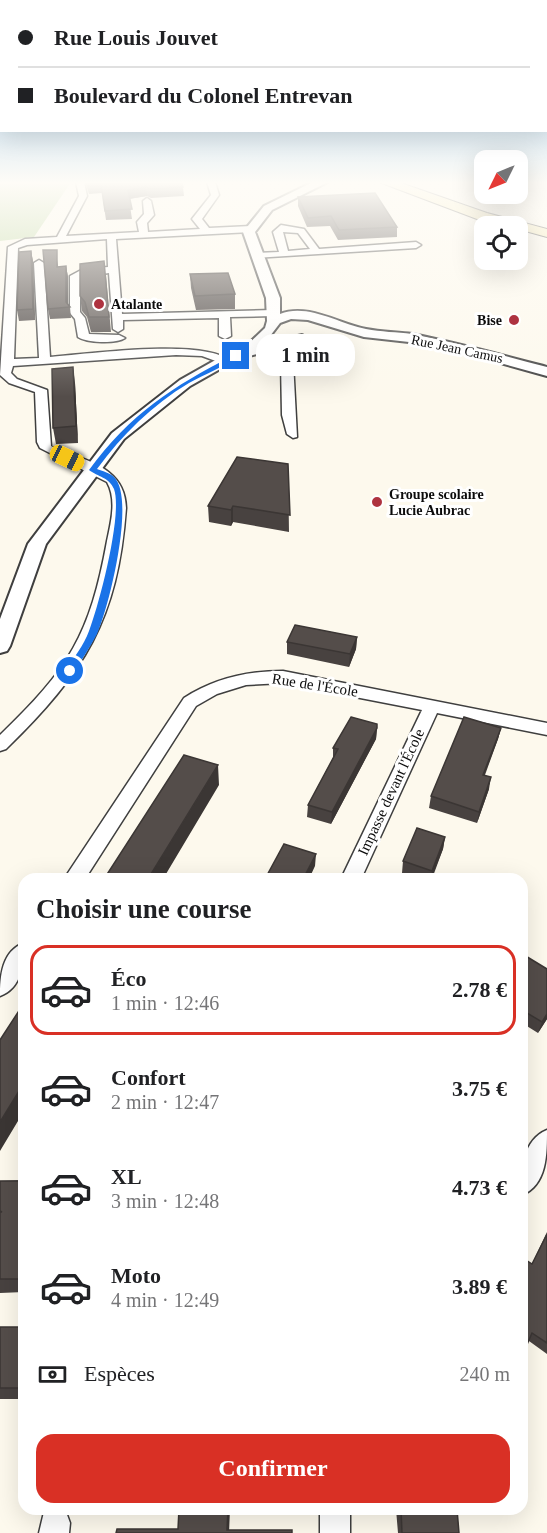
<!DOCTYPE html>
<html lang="fr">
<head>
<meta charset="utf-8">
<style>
	:root { --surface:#fff; --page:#f2f2f2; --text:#202124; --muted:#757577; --line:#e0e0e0; --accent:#d93025 }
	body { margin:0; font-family:"Times New Roman",serif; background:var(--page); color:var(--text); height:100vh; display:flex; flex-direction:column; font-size:22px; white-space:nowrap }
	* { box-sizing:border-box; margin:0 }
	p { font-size:20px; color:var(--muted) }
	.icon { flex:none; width:33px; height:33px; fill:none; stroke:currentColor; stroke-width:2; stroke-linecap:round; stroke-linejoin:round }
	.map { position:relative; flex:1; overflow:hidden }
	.side { position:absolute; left:18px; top:873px; width:510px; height:642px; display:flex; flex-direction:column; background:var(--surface); border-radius:18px; box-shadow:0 6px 24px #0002 }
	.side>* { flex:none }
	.hud { position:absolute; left:0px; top:0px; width:548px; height:132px; box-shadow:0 6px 24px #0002; display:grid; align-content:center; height:132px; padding:0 18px; background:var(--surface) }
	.needle { width:39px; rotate:227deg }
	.buttons { position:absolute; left:474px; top:150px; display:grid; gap:12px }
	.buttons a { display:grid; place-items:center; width:54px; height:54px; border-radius:12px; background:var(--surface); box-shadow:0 6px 24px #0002; font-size:30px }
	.end { position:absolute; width:27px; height:27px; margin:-14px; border:8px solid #1a73e8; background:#fff; box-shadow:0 0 0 3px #fff }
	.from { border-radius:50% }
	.bubble { position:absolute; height:42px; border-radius:18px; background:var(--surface); box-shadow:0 6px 24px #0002; font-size:20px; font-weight:600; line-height:42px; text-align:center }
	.car { position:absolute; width:18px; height:36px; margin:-18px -9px; border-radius:8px; box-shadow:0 0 4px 2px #0007; background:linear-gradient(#f5c518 24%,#345 0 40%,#f5c518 0 76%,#345 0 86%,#f5c518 0) }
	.hud b { display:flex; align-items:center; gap:21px; height:57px; font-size:22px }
	.hud b+b { border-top:2px solid var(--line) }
	.hud i { width:15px; height:15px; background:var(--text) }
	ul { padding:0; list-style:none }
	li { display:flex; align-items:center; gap:18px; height:90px; margin:0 12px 9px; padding:0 6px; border:3px solid transparent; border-radius:18px }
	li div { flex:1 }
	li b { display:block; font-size:22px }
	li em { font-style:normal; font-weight:600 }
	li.current { border-color:var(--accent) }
	li>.icon { width:54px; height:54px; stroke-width:1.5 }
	h2 { padding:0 18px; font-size:27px; line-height:72px }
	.pay { display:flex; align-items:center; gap:15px; height:66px; padding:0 18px; font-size:22px }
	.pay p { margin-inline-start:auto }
	.cta { display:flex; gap:12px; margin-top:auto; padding:12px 18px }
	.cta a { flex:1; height:69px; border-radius:18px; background:var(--accent); color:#fff; font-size:24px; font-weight:600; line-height:69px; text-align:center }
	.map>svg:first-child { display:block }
	.forest { fill:#b8d39b }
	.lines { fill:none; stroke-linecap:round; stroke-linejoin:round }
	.minor-casing { stroke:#3f3f3f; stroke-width:3 }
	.tertiary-casing { stroke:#3f3f3f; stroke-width:4 }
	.secondary-casing { stroke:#2e2e2e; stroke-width:2 }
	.minor { fill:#fff; fill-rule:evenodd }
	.tertiary { fill:#fff; fill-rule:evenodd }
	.secondary { fill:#f7eaaf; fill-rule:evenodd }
	.wall { fill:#484240 }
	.shaded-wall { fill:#3b3634 }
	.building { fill:#544d4a; stroke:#3b3634; stroke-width:1.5 }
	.route { fill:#1a73e8 }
	.poi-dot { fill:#ae3340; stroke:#fff; stroke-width:2 }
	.labels { text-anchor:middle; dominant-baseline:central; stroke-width:6; stroke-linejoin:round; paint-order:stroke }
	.far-poi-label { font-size:14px; font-weight:bold; fill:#0c0c0c; stroke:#fff; text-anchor:start }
	.far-street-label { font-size:14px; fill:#0c0c0c; stroke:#fff }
	.street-label { font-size:15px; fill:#0c0c0c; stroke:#fff }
</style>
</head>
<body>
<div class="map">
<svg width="547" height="1533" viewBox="0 0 547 1533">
	<rect width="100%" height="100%" fill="#fdf9ed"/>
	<!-- forest -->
	<path class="forest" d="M0,182H71L34,237L0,241Z"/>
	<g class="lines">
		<defs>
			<path id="minor" d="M76,182H84L87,196L66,236L139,232L137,222L144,214L143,201L147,198L151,201L154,215L147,223L148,232L200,229L192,219L211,195L207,182H215L219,195L202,219L209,228L251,226L256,229L251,232L116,239L122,314L273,310L278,313L273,316L230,317L231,336L225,339L219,336V318L123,320V329L118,332L113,329L109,273L80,277V312L85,318L89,334L119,335L125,338C116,344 87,343 78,337L75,319L70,313V276L83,269L108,267L107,239L27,245L18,248L14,359L39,358L34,263L39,260L44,263L50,357C87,354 205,338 230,361L224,364L202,356L176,355L13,366L11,373L17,379L47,390L51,446C83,461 125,465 126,508C118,620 84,673 6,749L0,751V735C69,669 90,635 107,541C111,522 117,500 107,482L40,448L37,442L35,392L9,383L0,375L8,247L25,239L57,237L79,196Z
				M281,225L304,229L319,249L416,242L421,245L416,248L253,258V254L256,253L279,252L273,232ZM283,232L298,233L310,249L288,251Z
				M270,344L293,361L297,437L293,438L287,434L282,415L281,362L264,347Z
				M283,671L547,723V735L437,713L361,879H341L422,710L283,683L246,685L217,694L196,706L85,879H64L184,698C215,678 247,671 283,671Z
				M24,943C24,963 22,988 0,996C0,976 2,951 24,943Z
				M547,1130C547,1154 547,1185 522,1195C522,1172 521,1141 547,1130Z
				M52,1509L66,1512L70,1523L69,1533H39L44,1512Z
				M320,1509H350V1533H320Z"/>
			<path id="tertiary" d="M313,182H328L272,210L255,232L280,298V314C308,303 339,324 366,329C381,332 397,332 412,334C458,343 502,355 547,367V376L468,354L409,342L364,337L308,320L291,319L280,323L264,344L302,335L309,339L307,342L253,355L229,364L190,386L124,439L46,544L10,646L7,651L0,653V619L28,544L112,433L180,380L219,358L243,349L265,328L267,321L266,298L243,232L264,206Z"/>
			<path id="secondary" d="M379,182H398L487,213L547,229V237L518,229V226L477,219Z"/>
		</defs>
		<!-- minor casing -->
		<use href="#minor" class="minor-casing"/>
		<!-- tertiary casing -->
		<use href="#tertiary" class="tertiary-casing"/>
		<!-- secondary casing -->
		<use href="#secondary" class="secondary-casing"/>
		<!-- minor -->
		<use href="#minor" class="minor"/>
		<!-- tertiary -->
		<use href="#tertiary" class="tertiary"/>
		<!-- secondary -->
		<use href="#secondary" class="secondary"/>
	</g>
	<!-- wall -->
	<path class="wall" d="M85,182H182L183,187L184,196L151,198L147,196L129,199L132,219L106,220L102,193L89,194Z
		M298,197L397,227V237L338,240L330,226L307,227L298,206Z
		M31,251L33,261L35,320L19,321L17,310Z
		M58,260V267L66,266L68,277V305L70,307L71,318L50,319L48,309Z
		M190,274L235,294V309L196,310L191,288Z
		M106,276L111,332H91L87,317L82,311L80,296Z
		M75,383L78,443L56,444L53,428Z
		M288,464L289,532L233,522L231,526L209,522L208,506Z
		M357,637L356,649L349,667L287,654V642Z
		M377,728L376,739L331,824L307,817L308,805L333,758V748Z
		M501,728L498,739L485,775L489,789L477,823L429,808L431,796Z
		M445,837L443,849L432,879H419L402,873L403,861Z
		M522,958L547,969V1019L538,1033L522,1023Z
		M24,1180V1292L0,1293V1181Z
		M547,1232V1354L529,1341L532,1264Z
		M0,1327H24V1399H0Z
		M396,1509H457L459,1533H398Z"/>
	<!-- shaded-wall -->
	<path class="shaded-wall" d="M146,187L147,196L128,199V190Z
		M31,251L33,261L35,320L33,309Z
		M66,266L68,277V307L66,302Z
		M73,367L75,383L78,443L76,426Z
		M233,506V522L231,526V510Z
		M357,637L356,649L349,667L350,654Z
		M377,728L376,739L331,824L332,812Z
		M501,728L498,739L480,786L483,775Z
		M218,765L219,785L163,879H148Z
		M491,777L489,789L477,823L479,812Z
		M445,837L443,849L431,879L432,871Z
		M316,854L315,866L309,879H303Z
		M547,1014V1019L538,1033L542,1022Z
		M24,1083V1111L0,1151V1122Z
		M228,1509H230L229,1533L227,1530Z"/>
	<!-- building -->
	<path class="building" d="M87,182H182L183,187L150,189L146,187L128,190L132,209L105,211L101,184L88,185Z
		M375,193L397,227L339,230L331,216L308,218L298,197Z
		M43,250H57V267L66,266V302L70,307L48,309Z
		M31,251L33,309L17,310L19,252Z
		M104,261L109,317H89L85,302L80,296V264Z
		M228,273L235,294L195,296L190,274Z
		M73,367L76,426L53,428L52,369Z
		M237,457L288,464L290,515L233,506L231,510L208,506Z
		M295,625L357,637L350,654L287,642Z
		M351,717L377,724V728L332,812L308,805L338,749L333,748Z
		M464,717L501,728L483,775L491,777L479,812L431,796Z
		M184,755L218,765L148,879H104Z
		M417,828L445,837L432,871L403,861Z
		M284,844L316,854L303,879H265Z
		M524,955L547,969V1014L542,1022L522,1010V958Z
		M24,1003V1083L0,1122V1040Z
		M0,1181H24V1279H0V1212H2L0,1211Z
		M547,1234V1343L532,1333L522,1356V1268L526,1260L532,1264Z
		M0,1327H24V1388H0Z
		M179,1509H228L227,1530H292V1533H116L117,1529H178Z
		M401,1509H457L459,1533H402Z"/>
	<!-- sky -->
	<linearGradient id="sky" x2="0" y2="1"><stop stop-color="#94c5eb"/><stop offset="0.46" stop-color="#fefcf7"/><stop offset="1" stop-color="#fefcf7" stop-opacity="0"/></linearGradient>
	<rect width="547" height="397" fill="url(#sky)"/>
	<!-- route -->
	<path class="route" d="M234,355L239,356C224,367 205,374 189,383C152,405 122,435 97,469C102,471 110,473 114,477C136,498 109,607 97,634C90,647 81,661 73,674H67L65,671C73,659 84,645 89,631C99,605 123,514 114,489C109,477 98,477 89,470C131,413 172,387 234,355Z"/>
	<!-- markers -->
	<g class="poi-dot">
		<circle cx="99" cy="304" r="6"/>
		<circle cx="514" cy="320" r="6"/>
		<circle cx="377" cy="502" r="6"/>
	</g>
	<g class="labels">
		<!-- far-poi labels -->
		<g class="far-poi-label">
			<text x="111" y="304">Atalante</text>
			<text x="502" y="320" text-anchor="end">Bise</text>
			<text x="389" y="494">Groupe scolaire<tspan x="389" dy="16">Lucie Aubrac</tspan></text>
		</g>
		<!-- far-street labels -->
		<g class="far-street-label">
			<text transform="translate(457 349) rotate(12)">Rue Jean Camus</text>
		</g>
		<!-- street labels -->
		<g class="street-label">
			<text transform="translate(315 685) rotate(9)">Rue de l'École</text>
			<text transform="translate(391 792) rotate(-65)">Impasse devant l'École</text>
		</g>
	</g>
</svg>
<div class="buttons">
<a><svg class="needle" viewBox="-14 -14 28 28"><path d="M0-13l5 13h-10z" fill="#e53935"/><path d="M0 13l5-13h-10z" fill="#757577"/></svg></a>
<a><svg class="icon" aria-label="locate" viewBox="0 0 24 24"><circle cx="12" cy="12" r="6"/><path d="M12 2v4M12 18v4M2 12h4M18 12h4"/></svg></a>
</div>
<i class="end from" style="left:70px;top:671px"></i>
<i class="end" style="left:236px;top:356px"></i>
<div class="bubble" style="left:256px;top:334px;width:99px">1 min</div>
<i class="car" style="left:67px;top:458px;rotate:115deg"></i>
<div class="hud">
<b><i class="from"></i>Rue Louis Jouvet</b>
<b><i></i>Boulevard du Colonel Entrevan</b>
</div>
<section class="side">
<h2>Choisir une course</h2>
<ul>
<li class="current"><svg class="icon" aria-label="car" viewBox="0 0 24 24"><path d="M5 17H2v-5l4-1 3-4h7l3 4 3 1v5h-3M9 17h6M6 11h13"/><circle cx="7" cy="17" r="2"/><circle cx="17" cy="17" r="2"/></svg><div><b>Éco</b><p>1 min · 12:46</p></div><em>2.78 €</em></li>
<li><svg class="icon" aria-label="car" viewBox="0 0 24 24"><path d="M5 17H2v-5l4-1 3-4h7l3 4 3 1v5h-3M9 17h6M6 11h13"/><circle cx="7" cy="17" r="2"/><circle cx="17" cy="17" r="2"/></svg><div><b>Confort</b><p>2 min · 12:47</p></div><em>3.75 €</em></li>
<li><svg class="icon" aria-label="car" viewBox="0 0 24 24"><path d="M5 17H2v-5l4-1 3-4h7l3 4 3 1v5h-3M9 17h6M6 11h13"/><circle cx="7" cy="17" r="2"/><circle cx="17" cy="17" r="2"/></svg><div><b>XL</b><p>3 min · 12:48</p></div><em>4.73 €</em></li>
<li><svg class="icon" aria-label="car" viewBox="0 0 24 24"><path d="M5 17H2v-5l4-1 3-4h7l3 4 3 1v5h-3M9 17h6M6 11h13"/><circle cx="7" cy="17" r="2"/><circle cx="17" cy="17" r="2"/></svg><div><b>Moto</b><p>4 min · 12:49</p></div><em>3.89 €</em></li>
</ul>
<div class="pay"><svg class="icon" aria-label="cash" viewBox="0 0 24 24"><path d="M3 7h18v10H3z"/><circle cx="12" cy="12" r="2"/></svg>Espèces<p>240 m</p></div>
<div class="cta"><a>Confirmer</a></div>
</section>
</div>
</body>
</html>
